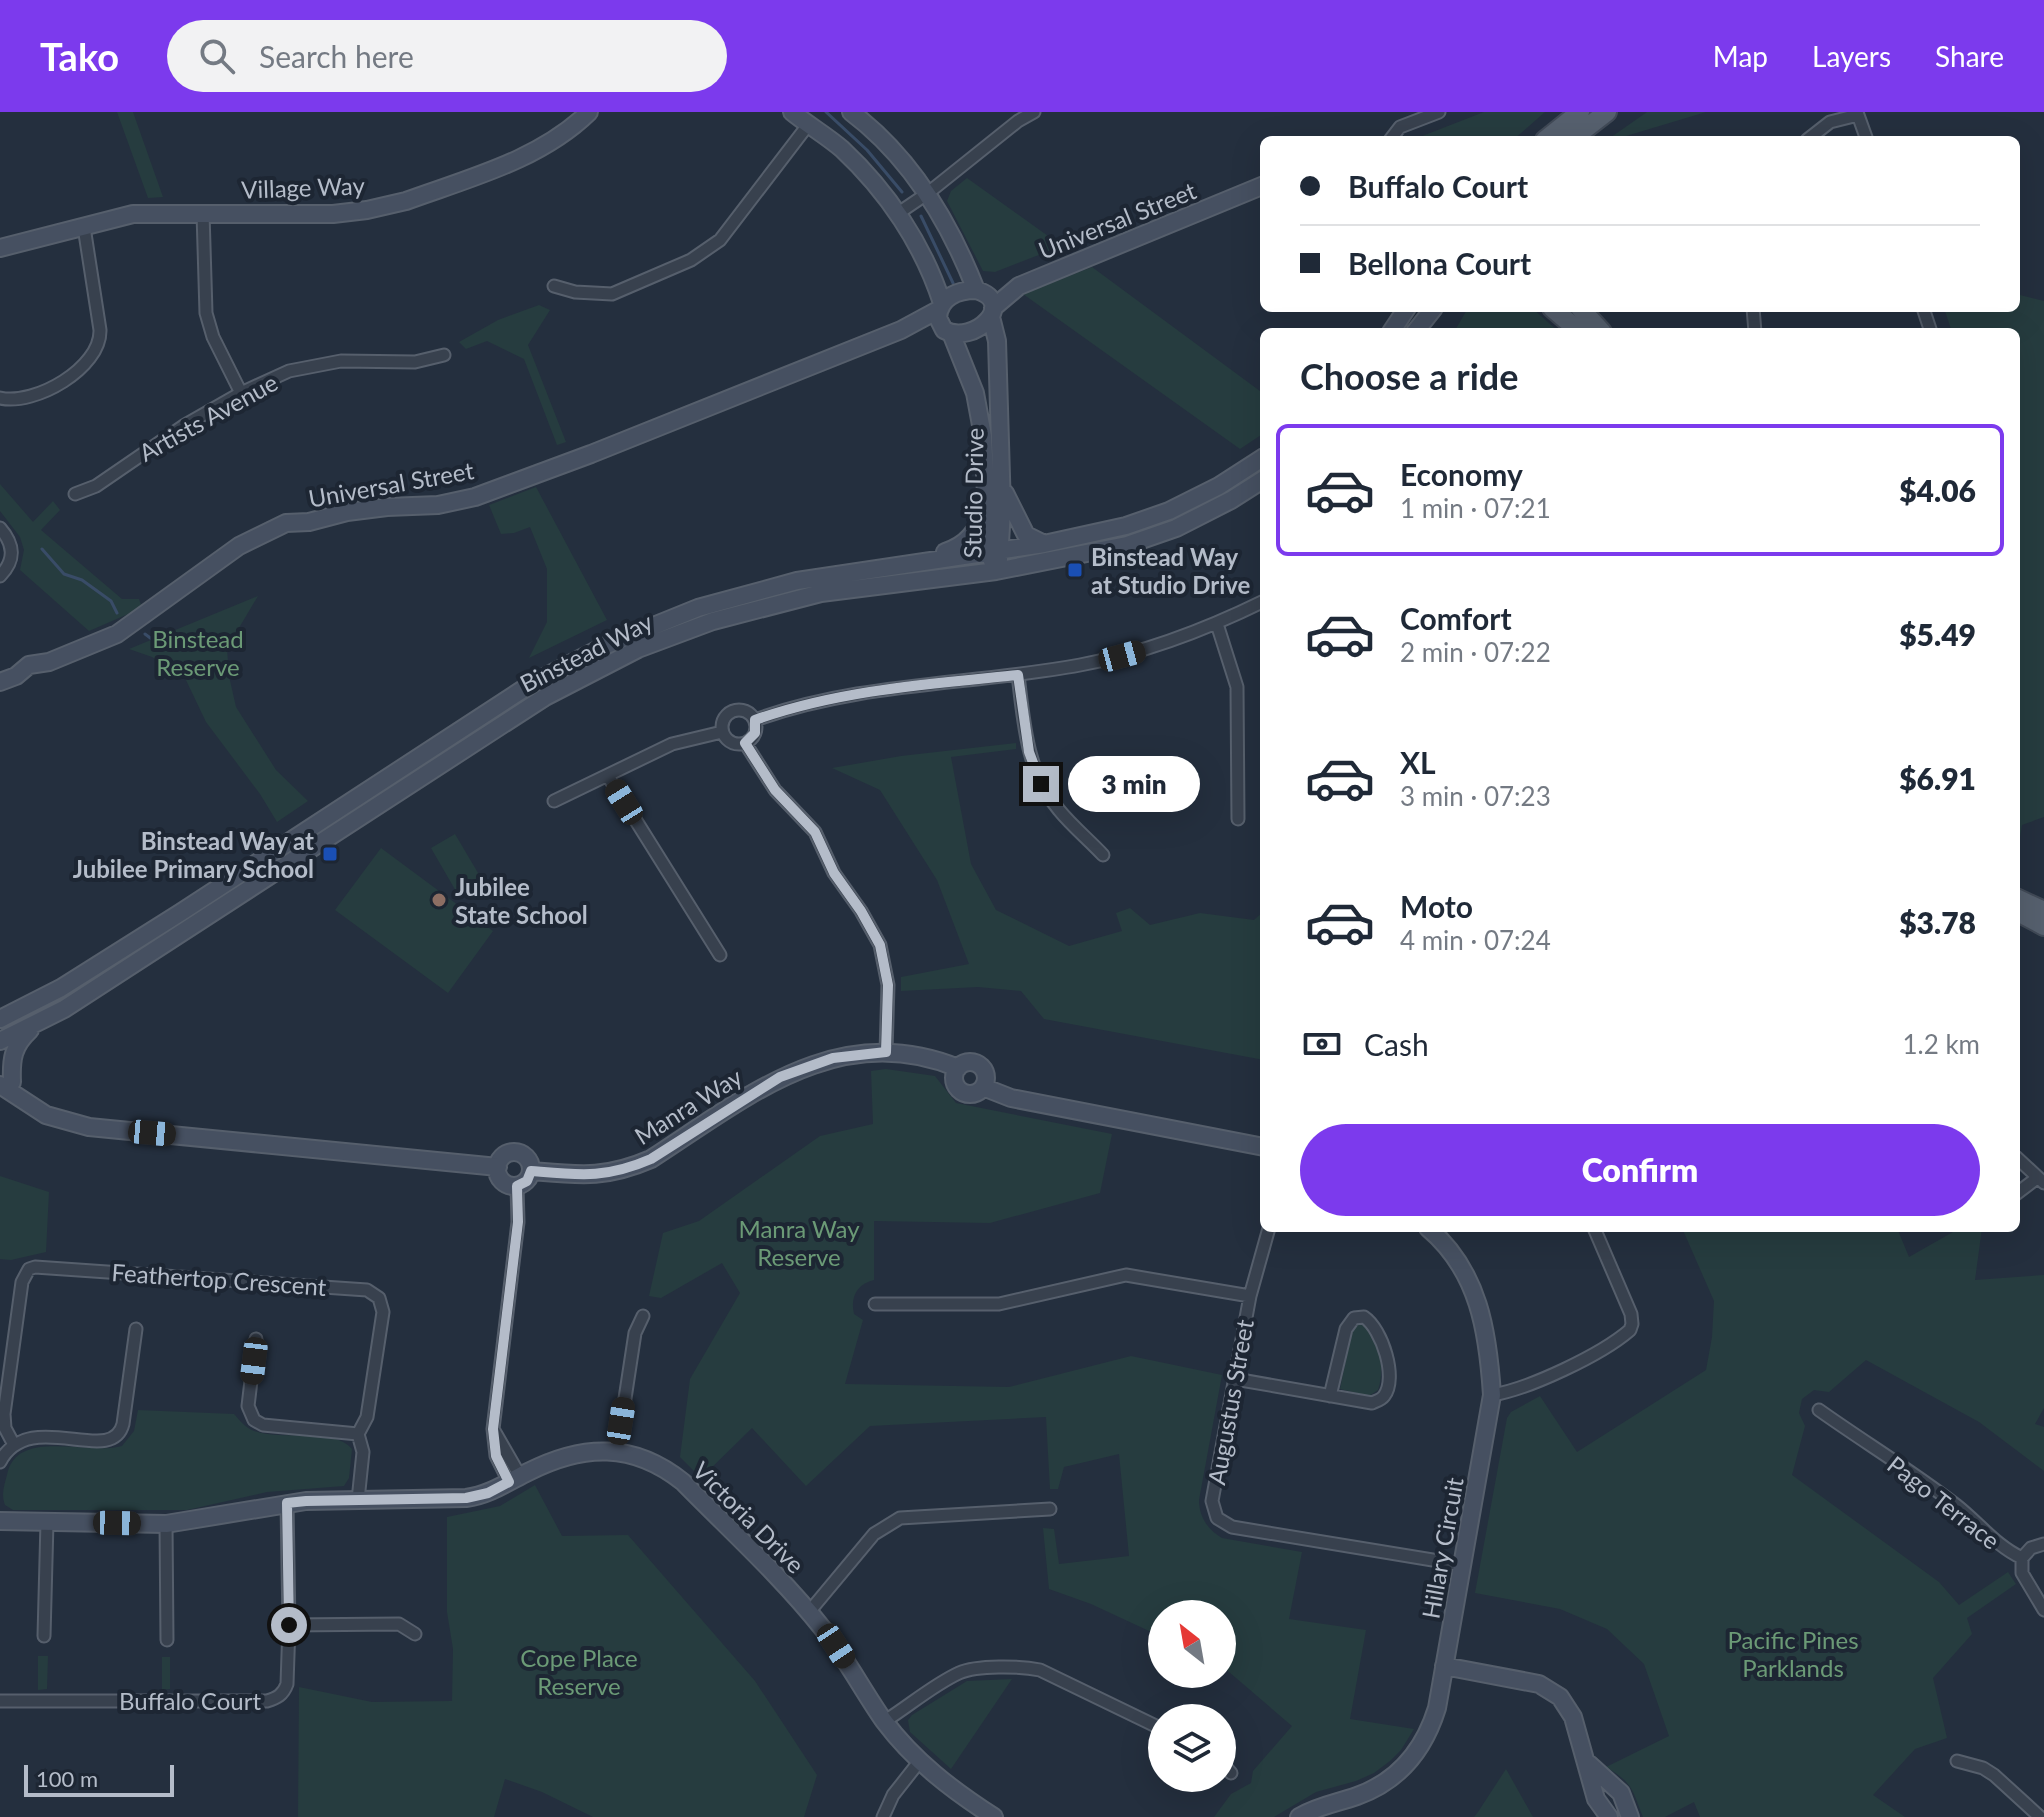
<!DOCTYPE html>
<html lang="en">
<head>
<meta charset="utf-8">
<style>
	:root { --surface:#fff; --page:#f2f2f3; --text:#1f2937; --muted:#747a83; --line:#e0e1e3; --accent:#7c3aed }
	body { margin:0; font-family:Lato,sans-serif; background:var(--page); color:var(--text); height:100vh; display:flex; flex-direction:column; font-size:30px; white-space:nowrap }
	* { box-sizing:border-box; margin:0 }
	p { font-size:26px; color:var(--muted) }
	.icon { flex:none; width:44px; height:44px; fill:none; stroke:currentColor; stroke-width:2; stroke-linecap:round; stroke-linejoin:round }
	.map { position:relative; flex:1; overflow:hidden }
	.details { position:absolute; left:1260px; top:216px; width:760px; height:904px; display:flex; flex-direction:column; background:var(--surface); border-radius:12px; box-shadow:0 8px 32px #0002 }
	.details>* { flex:none }
	.top-card { position:absolute; left:1260px; top:24px; width:760px; height:176px; border-radius:12px; box-shadow:0 8px 32px #0002; display:grid; align-content:center; height:176px; padding:0 40px; background:var(--surface) }
	.needle { width:52px; rotate:329deg }
	.buttons { position:absolute; left:1148px; top:1488px; display:grid; gap:16px }
	.buttons a { display:grid; place-items:center; width:88px; height:88px; border-radius:50%; background:var(--surface); box-shadow:0 8px 32px #0002; font-size:40px }
	.scale { position:absolute; left:24px; bottom:20px; width:150px; box-sizing:border-box; padding-left:8px; border:4px solid #b4bcc9; border-top:0; font-size:22px; line-height:28px; white-space:nowrap; color:#b4bcc9; -webkit-text-stroke:6px #1d2633; paint-order:stroke }
	.end { position:absolute; width:36px; height:36px; margin:-18px; border:10px solid #b4bcc9; background:#111; box-shadow:0 0 0 4px #111 }
	.from { border-radius:50% }
	.bubble { position:absolute; height:56px; border-radius:28px; background:var(--surface); box-shadow:0 8px 32px #0002; font-size:26px; font-weight:800; line-height:56px; text-align:center }
	.car { position:absolute; width:24px; height:48px; margin:-24px -12px; border-radius:10px; box-shadow:0 0 6px 2px #0007; background:linear-gradient(#222 24%,#8ab4d8 0 40%,#222 0 76%,#8ab4d8 0 86%,#222 0) }
	.top-card b { display:flex; align-items:center; gap:28px; height:76px; font-size:30px }
	.top-card b+b { border-top:2px solid var(--line) }
	.top-card i { width:20px; height:20px; background:var(--text) }
	ul { padding:0; list-style:none }
	li { display:flex; align-items:center; gap:24px; height:132px; margin:0 16px 12px; padding:0 24px; border:4px solid transparent; border-radius:12px }
	li div { flex:1 }
	li b { display:block; font-size:30px }
	li em { font-style:normal; font-weight:800 }
	li.current { border-color:var(--accent) }
	li>.icon { width:72px; height:72px; stroke-width:1.5 }
	h2 { padding:0 40px; font-size:36px; line-height:96px }
	.pay { display:flex; align-items:center; gap:20px; height:88px; padding:0 40px; font-size:30px }
	.pay p { margin-inline-start:auto }
	.primary-button { display:flex; gap:16px; margin-top:auto; padding:16px 40px }
	.primary-button a { flex:1; height:92px; border-radius:48px; background:var(--accent); color:#fff; font-size:32px; font-weight:800; line-height:92px; text-align:center }
	header { display:flex; align-items:center; gap:48px; box-sizing:border-box; height:112px; padding:0 40px; background:var(--accent); color:#fff }
	header strong { font-size:38px }
	nav { display:flex; gap:44px; margin-inline-start:auto; font-size:28px }
	.search { width:560px; height:72px; background:var(--page); display:flex; align-items:center; gap:20px; box-sizing:border-box; padding:0 28px; border-radius:44px; color:var(--muted); font-size:30px }
	.map>svg:first-child { display:block }
	.green { fill:#263c3f }
	.lines { fill:none; stroke-linecap:round; stroke-linejoin:round }
	.stream { stroke:#394c67; stroke-width:3 }
	.street-casing { stroke:#565f6c; stroke-width:15 }
	.secondary-casing { stroke:#565f6c; stroke-width:20 }
	.primary-casing { stroke:#414a57; stroke-width:22 }
	.street { stroke:#38414e; stroke-width:11 }
	.secondary { stroke:#465061; stroke-width:16 }
	.primary { stroke:#56606e; stroke-width:18 }
	.route { stroke:#b4bcc9; stroke-width:10 }
	.transit-dot { fill:#1a4fb4; stroke:#1d2633; stroke-width:3 }
	.education-dot { fill:#8d6e63; stroke:#1d2633; stroke-width:3 }
	.labels { text-anchor:middle; dominant-baseline:central; stroke-width:8; stroke-linejoin:round; paint-order:stroke }
	.street-label { font-size:24px; fill:#b4bcc9; stroke:#1d2633 }
	.poi-label { font-size:24px; font-weight:bold; fill:#b4bcc9; stroke:#1d2633; text-anchor:start }
	.park-label { font-size:24px; fill:#6b9a76; stroke:#1d2633 }
</style>
</head>
<body>
<header>
<strong>Tako</strong>
<div class="search"><svg class="icon" aria-label="search" viewBox="0 0 24 24"><circle cx="10" cy="10" r="6"/><path d="M15 15l6 6"/></svg>Search here</div>
<nav><a>Map</a><a>Layers</a><a>Share</a></nav>
</header>
<div class="map">
<svg width="2044" height="1705" viewBox="0 0 2044 1705">
	<rect width="100%" height="100%" fill="#242f3e"/>
	<!-- green -->
	<path class="green" d="M117,0H133L163,85L148,86Z
		M1484,0H1545L1513,28H1412Z
		M1647,0H1706L1626,24L1622,28H1607Z
		M967,66L1062,134L995,160L983,159L947,89L951,79Z
		M1092,155L1264,282V321L1240,337L1023,182Z
		M2016,182L2044,189V705L2022,713L2016,750V220H1952L1944,196H2016Z
		M539,193L550,198L528,233L566,330L557,333L524,247L487,229L466,237L459,230L498,208Z
		M1468,196H1532L1559,220H1454Z
		M0,372L33,410L53,389L60,398L41,418L122,487H139L142,496L89,519L20,458L24,438L20,425L0,399Z
		M536,375L607,508L529,546L547,510V457L530,415L514,421L501,422L489,393Z
		M258,484L227,536L229,564L236,595L276,658L308,689L277,710L260,682L206,610L185,566L152,545L129,537Z
		M1016,631V637L951,645L971,752L996,798L1069,834L1122,819L1116,801L1130,796L1150,813L1200,801L1254,808L1264,799V948L1044,907L1021,879L978,875L901,879V865L969,852L937,768L880,678L832,656L901,644Z
		M455,722L481,766L457,781L431,736Z
		M381,736L493,819L448,881L335,798Z
		M886,957L935,964L956,991L1112,1022L1100,1081L990,1111L874,1109V1168C857,1172 850,1185 854,1202L863,1208L845,1272L1009,1275L1131,1244L1222,1263L1199,1388C1199,1405 1208,1418 1222,1426L1302,1440L1289,1507L1366,1518L1350,1607L1414,1617L1401,1638L1390,1649L1374,1661L1356,1669L1316,1680L1274,1705H1214L1231,1682L1251,1671L1253,1659L1292,1614L1222,1554V1502H1162V1525L1091,1492L1049,1477L1043,1416L1054,1417L1059,1452L1129,1444L1119,1342L1064,1355L1058,1377H1050L1046,1305L870,1314L806,1374L752,1316L701,1366L680,1345L690,1267L740,1181L722,1151L661,1186L649,1184L663,1121L699,1109L820,1024L873,1012L871,959Z
		M0,1064L49,1080L46,1140L11,1148L0,1147Z
		M1682,1116H1897L1909,1145L1960,1116H1982L1975,1168L2044,1163V1296L2035,1312L2044,1315V1359L1979,1310L1866,1248L1829,1280L1814,1278L1802,1287L1799,1301L1805,1314L1792,1363L1939,1470L1959,1493L2008,1460L2016,1472L1967,1506L1972,1522L1933,1566L1947,1626L1915,1637L1873,1683L1905,1705H1700L1694,1690L1665,1705H1643C1632,1677 1633,1671 1606,1655L1669,1624L1644,1552L1607,1517L1560,1497L1475,1481L1507,1306L1511,1300L1540,1284L1577,1340L1706,1258L1712,1225L1714,1189Z
		M1357,1212L1367,1213C1378,1234 1386,1254 1378,1278L1369,1284L1340,1277L1351,1223Z
		M138,1298L234,1302C240,1309 245,1315 254,1319C281,1329 334,1315 352,1337L349,1366L344,1374L267,1380L187,1398H13L5,1393C1,1382 4,1374 7,1363C16,1315 89,1344 122,1334L134,1319Z
		M535,1373L562,1424L628,1423L755,1569L817,1663L804,1705H593L542,1680L505,1667L494,1705H298L299,1575L372,1590L452,1589L453,1537L447,1500V1405L500,1394Z
		M38,1544H48L47,1577L38,1578Z
		M162,1545H170V1577L162,1578Z
		M1012,1567L951,1657L910,1620L908,1608L912,1603L967,1569Z
		M1506,1657L1533,1705H1474L1478,1700Z"/>
	<g class="lines">
		<!-- stream -->
		<path class="stream" d="M826,0L867,38L902,80
			M921,104L953,171
			M42,437L64,462L82,468L111,489L117,501
			M145,522L157,531"/>
		<defs>
			<path id="street" d="M1390,28L1400,15L1439,0
				M1807,28L1830,10L1858,3L1867,28
				M203,101L206,201L213,225L241,281
				M897,102L928,81L1018,9L1034,0
				M554,174L575,180L612,182L691,148L720,128L808,13
				M1753,196L1755,220
				M1923,196L1931,220
				M0,286C35,294 101,256 100,218L84,115
				M75,382L96,374L185,313L241,281L289,259L341,249L415,250L444,243
				M0,416C14,432 16,448 0,464
				M1217,512L1237,575L1238,707
				M1018,563C1024,610 1026,660 1059,698C1072,714 1089,728 1103,743
				M722 615a17 17 0 1 1 34 0a17 17 0 1 1-34 0Z
				M755,608C859,570 972,573 1080,553C1145,541 1205,518 1264,489
				M745,631L775,678L815,720L834,761L861,799L880,833L888,873L886,940
				M608,664L720,843
				M554,689L672,632L722,620
				M2016,1045L2044,1071
				M2016,1082L2037,1066
				M1269,1116L1250,1184L1212,1389L1217,1406L1232,1415L1463,1453
				M875,1192H999L1126,1163L1250,1184
				M256,1227L248,1294L254,1308L263,1313L358,1322
				M1235,1267L1372,1291C1376,1289 1381,1288 1384,1284C1398,1266 1382,1217 1364,1205L1354,1206L1346,1217L1330,1284
				M1492,1283C1529,1277 1601,1243 1630,1218L1632,1212L1631,1202L1594,1116
				M1819,1298C1864,1330 1912,1359 1956,1393C1979,1411 1996,1434 2022,1446V1461L2044,1498
				M493,1317L520,1364
				M13,1331L5,1316L4,1302L22,1170L29,1157L35,1155L367,1178L379,1186L383,1200L367,1305L358,1322L363,1340L358,1388
				M617,1339L635,1221L643,1204
				M0,1350C29,1294 112,1356 123,1312L136,1217
				M509,1370L496,1344L493,1317L518,1110L517,1074
				M166,1412L167,1528
				M2022,1446L2031,1436L2044,1432
				M809,1500L874,1422L900,1406L1050,1397
				M289,1513L399,1512L415,1522
				M44,1524L47,1410
				M0,1589H267C277,1586 283,1583 287,1572L289,1513L287,1391
				M885,1609C909,1594 933,1573 959,1561C977,1553 1020,1554 1040,1558L1162,1617
				M1957,1649L1983,1656L1994,1663L2040,1705
				M1222,1651L1231,1661
				M883,1705L893,1683L919,1650"/>
			<path id="secondary" d="M792,0C808,13 827,24 842,37C887,79 923,132 942,191
				M851,0C911,45 949,109 976,178
				M0,136L133,102H333L367,98L406,89C469,66 540,48 589,0
				M976,178C1018,190 975,234 944,218L938,206C939,185 958,178 976,178Z
				M993,196L1019,174L1264,73
				M991,205L997,229L1002,398L999,447
				M1391,220L1407,196
				M1415,220L1434,196
				M951,221L975,281L983,324L989,440L992,449
				M1005,381L1026,423L1044,432
				M945,440C967,433 977,419 985,398
				M0,570L16,564L29,553L49,550L117,522L239,434L286,411L309,410L347,400L387,395L438,393L475,385L591,342L901,218L938,198
				M0,907L61,876L180,801L531,572L609,532L698,496L797,469L1044,432L1126,414L1169,399L1219,374L1264,345
				M0,929L64,897L545,585L638,537L713,509L821,481L996,459L1127,433L1176,416L1231,388L1264,367
				M954 966a16 16 0 1 1 32 0a16 16 0 1 1-32 0Z
				M12,970C11,946 13,934 30,918
				M0,973L46,1003L89,1015L498,1055
				M983,975L1011,986L1264,1035
				M497 1057a17 17 0 1 1 34 0a17 17 0 1 1-34 0Z
				M531,1059C579,1063 605,1067 651,1047C747,985 838,907 958,956
				M0,1409L166,1412L306,1389L466,1386C489,1383 508,1370 528,1360C583,1332 633,1330 683,1370C730,1418 781,1464 823,1517C846,1546 863,1579 884,1609C914,1649 952,1678 994,1705
				M1444,1554L1539,1572L1560,1585L1573,1605L1596,1687L1609,1705
				M1589,1652L1621,1681L1630,1705
				M1299,1705C1317,1694 1337,1691 1357,1684C1399,1669 1424,1638 1437,1596L1492,1283C1488,1220 1479,1159 1428,1116"/>
			<path id="primary" d="M1545,28L1580,0
				M1571,28L1607,0
				M1552,196L1580,220
				M1580,196L1602,220
				M2016,786L2044,799
				M2016,799L2044,814"/>
		</defs>
		<!-- street casing -->
		<use href="#street" class="street-casing"/>
		<!-- secondary casing -->
		<use href="#secondary" class="secondary-casing"/>
		<!-- primary casing -->
		<use href="#primary" class="primary-casing"/>
		<!-- street -->
		<use href="#street" class="street"/>
		<!-- secondary -->
		<use href="#secondary" class="secondary"/>
		<!-- primary -->
		<use href="#primary" class="primary"/>
	</g>
	<g class="lines">
		<!-- route -->
		<path class="route" d="M289,1513L287,1391L306,1389L466,1386L488,1381L509,1370L496,1344L493,1317L518,1110L517,1074L527,1069L531,1059C579,1063 605,1067 651,1047L780,965L833,946L886,940L888,873L880,833L861,799L834,761L815,720L775,678L745,631L755,621V608C839,578 929,572 1018,563L1029,640L1041,672"/>
	</g>
	<!-- markers -->
	<g class="transit-dot">
		<rect x="1067" y="450" width="16" height="16" rx="4"/>
		<rect x="322" y="734" width="16" height="16" rx="4"/>
	</g>
	<circle class="education-dot" cx="439" cy="788" r="8"/>
	<g class="labels">
		<!-- street labels -->
		<g class="street-label">
			<text transform="translate(303 75) rotate(-2)">Village Way</text>
			<text transform="translate(1117 108) rotate(-22)">Universal Street</text>
			<text transform="translate(208 305) rotate(-29)">Artists Avenue</text>
			<text transform="translate(391 372) rotate(-10)">Universal Street</text>
			<text transform="translate(973 381) rotate(-89)">Studio Drive</text>
			<text transform="translate(586 540) rotate(-27)">Binstead Way</text>
			<text transform="translate(688 994) rotate(-32)">Manra Way</text>
			<text transform="translate(219 1167) rotate(4)">Feathertop Crescent</text>
			<text transform="translate(1230 1290) rotate(-80)">Augustus Street</text>
			<text transform="translate(1944 1390) rotate(38)">Pago Terrace</text>
			<text transform="translate(749 1405) rotate(45)">Victoria Drive</text>
			<text transform="translate(1442 1436) rotate(-80)">Hillary Circuit</text>
			<text x="190" y="1588">Buffalo Court</text>
		</g>
		<!-- poi labels -->
		<g class="poi-label">
			<text x="1091" y="444">Binstead Way<tspan x="1091" dy="28">at Studio Drive</tspan></text>
			<text x="314" y="728" text-anchor="end">Binstead Way at<tspan x="314" dy="28">Jubilee Primary School</tspan></text>
			<text x="455" y="774">Jubilee<tspan x="455" dy="28">State School</tspan></text>
		</g>
		<!-- park labels -->
		<g class="park-label">
			<text x="198" y="526">Binstead<tspan x="198" dy="28">Reserve</tspan></text>
			<text x="799" y="1116">Manra Way<tspan x="799" dy="28">Reserve</tspan></text>
			<text x="1793" y="1527">Pacific Pines<tspan x="1793" dy="28">Parklands</tspan></text>
			<text x="579" y="1545">Cope Place<tspan x="579" dy="28">Reserve</tspan></text>
		</g>
	</g>
</svg>
<div class="buttons">
<a><svg class="needle" viewBox="-14 -14 28 28"><path d="M0-13l5 13h-10z" fill="#e53935"/><path d="M0 13l5-13h-10z" fill="#747a83"/></svg></a>
<a><svg class="icon" aria-label="layers" viewBox="0 0 24 24"><path d="M12 4l9 5-9 5-9-5zM3 14l9 5 9-5"/></svg></a>
</div>
<div class="scale">100 m</div>
<i class="end from" style="left:289px;top:1513px"></i>
<i class="end" style="left:1041px;top:672px"></i>
<div class="bubble" style="left:1068px;top:644px;width:132px">3 min</div>
<i class="car" style="left:1122px;top:544px;rotate:75deg"></i>
<i class="car" style="left:624px;top:690px;rotate:328deg"></i>
<i class="car" style="left:152px;top:1021px;rotate:95deg"></i>
<i class="car" style="left:254px;top:1249px;rotate:187deg"></i>
<i class="car" style="left:621px;top:1309px;rotate:9deg"></i>
<i class="car" style="left:117px;top:1411px;rotate:91deg"></i>
<i class="car" style="left:836px;top:1534px;rotate:147deg"></i>
<div class="top-card">
<b><i class="from"></i>Buffalo Court</b>
<b><i></i>Bellona Court</b>
</div>
<section class="details">
<h2>Choose a ride</h2>
<ul>
<li class="current"><svg class="icon" aria-label="car" viewBox="0 0 24 24"><path d="M5 17H2v-5l4-1 3-4h7l3 4 3 1v5h-3M9 17h6M6 11h13"/><circle cx="7" cy="17" r="2"/><circle cx="17" cy="17" r="2"/></svg><div><b>Economy</b><p>1 min · 07:21</p></div><em>$4.06</em></li>
<li><svg class="icon" aria-label="car" viewBox="0 0 24 24"><path d="M5 17H2v-5l4-1 3-4h7l3 4 3 1v5h-3M9 17h6M6 11h13"/><circle cx="7" cy="17" r="2"/><circle cx="17" cy="17" r="2"/></svg><div><b>Comfort</b><p>2 min · 07:22</p></div><em>$5.49</em></li>
<li><svg class="icon" aria-label="car" viewBox="0 0 24 24"><path d="M5 17H2v-5l4-1 3-4h7l3 4 3 1v5h-3M9 17h6M6 11h13"/><circle cx="7" cy="17" r="2"/><circle cx="17" cy="17" r="2"/></svg><div><b>XL</b><p>3 min · 07:23</p></div><em>$6.91</em></li>
<li><svg class="icon" aria-label="car" viewBox="0 0 24 24"><path d="M5 17H2v-5l4-1 3-4h7l3 4 3 1v5h-3M9 17h6M6 11h13"/><circle cx="7" cy="17" r="2"/><circle cx="17" cy="17" r="2"/></svg><div><b>Moto</b><p>4 min · 07:24</p></div><em>$3.78</em></li>
</ul>
<div class="pay"><svg class="icon" aria-label="cash" viewBox="0 0 24 24"><path d="M3 7h18v10H3z"/><circle cx="12" cy="12" r="2"/></svg>Cash<p>1.2 km</p></div>
<div class="primary-button"><a>Confirm</a></div>
</section>
</div>
</body>
</html>
